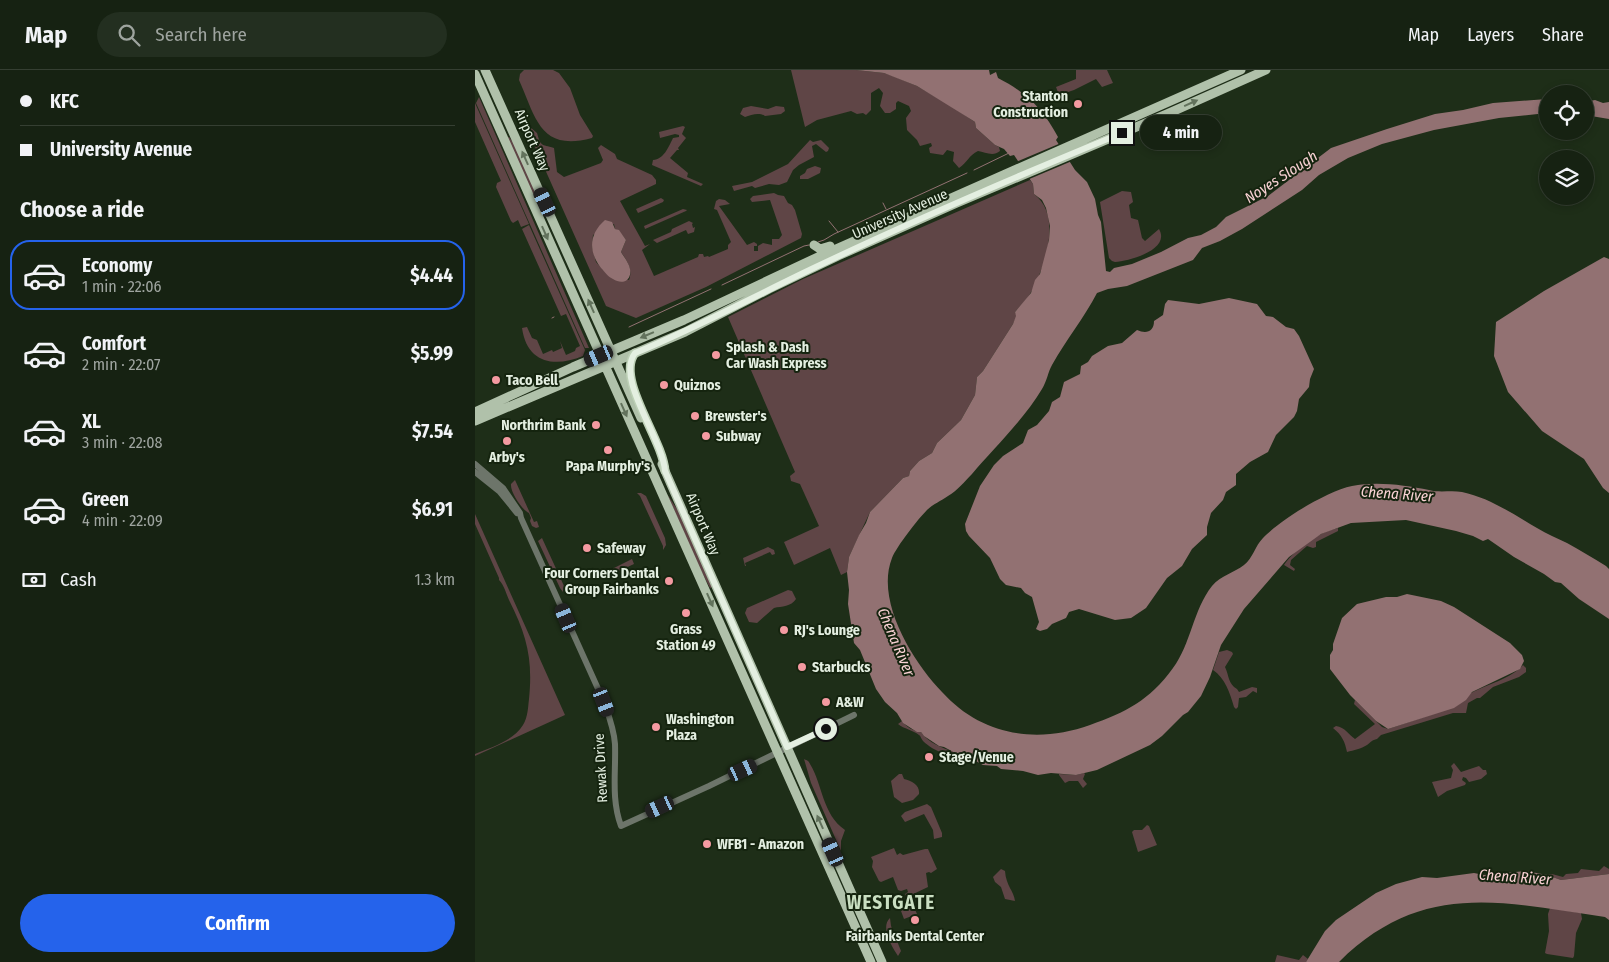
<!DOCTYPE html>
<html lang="en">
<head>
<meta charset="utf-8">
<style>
	:root { --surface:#162212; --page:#232f20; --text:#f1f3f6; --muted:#9ea49f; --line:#353f32; --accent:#2563eb }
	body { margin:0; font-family:"Fira Sans Condensed",sans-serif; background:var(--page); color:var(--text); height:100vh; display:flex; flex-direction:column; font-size:19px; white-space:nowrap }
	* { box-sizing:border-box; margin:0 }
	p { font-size:16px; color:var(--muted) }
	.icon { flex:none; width:28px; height:28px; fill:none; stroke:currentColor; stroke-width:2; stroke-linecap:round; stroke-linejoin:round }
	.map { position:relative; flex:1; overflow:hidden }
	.details { display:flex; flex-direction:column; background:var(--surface); width:475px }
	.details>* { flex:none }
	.banner { display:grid; align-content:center; height:110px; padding:0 20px; background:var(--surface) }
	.buttons { position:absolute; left:1064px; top:15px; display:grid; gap:10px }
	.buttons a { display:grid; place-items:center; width:55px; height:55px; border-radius:50%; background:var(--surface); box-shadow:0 2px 8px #0003,0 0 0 1px var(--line); font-size:25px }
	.end { position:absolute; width:22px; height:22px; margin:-11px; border:6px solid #e4efe1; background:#111; box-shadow:0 0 0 2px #111 }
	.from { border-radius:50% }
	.bubble { position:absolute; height:35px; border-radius:18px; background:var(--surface); box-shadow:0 2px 8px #0003,0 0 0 1px var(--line); font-size:16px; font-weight:700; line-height:35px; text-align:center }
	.car { position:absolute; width:15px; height:30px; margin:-15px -8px; border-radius:6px; box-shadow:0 0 4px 1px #0007; background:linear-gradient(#222 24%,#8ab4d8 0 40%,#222 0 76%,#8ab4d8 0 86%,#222 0) }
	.banner b { display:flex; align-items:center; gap:18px; height:48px; font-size:19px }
	.banner b+b { border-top:1px solid var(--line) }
	.banner i { width:12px; height:12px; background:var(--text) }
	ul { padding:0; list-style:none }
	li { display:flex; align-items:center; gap:15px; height:70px; margin:0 10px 8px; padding:0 10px; border:2px solid transparent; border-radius:20px }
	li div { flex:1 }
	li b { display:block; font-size:19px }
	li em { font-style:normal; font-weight:700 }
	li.current { border-color:var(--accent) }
	li>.icon { width:45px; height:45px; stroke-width:1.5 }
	h2 { padding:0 20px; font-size:22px; line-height:60px }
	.pay { display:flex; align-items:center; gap:12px; height:55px; padding:0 20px; font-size:19px }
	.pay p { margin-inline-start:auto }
	.cta { display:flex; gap:10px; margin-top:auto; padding:10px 20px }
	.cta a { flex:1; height:58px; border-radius:30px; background:var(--accent); color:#fff; font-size:20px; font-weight:700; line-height:58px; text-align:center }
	header { display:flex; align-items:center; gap:30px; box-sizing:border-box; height:70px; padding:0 25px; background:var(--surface); border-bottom:1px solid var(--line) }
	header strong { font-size:24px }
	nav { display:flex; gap:28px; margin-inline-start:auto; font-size:18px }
	.search { width:350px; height:45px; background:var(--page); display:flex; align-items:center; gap:12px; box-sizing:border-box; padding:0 18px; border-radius:28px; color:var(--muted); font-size:19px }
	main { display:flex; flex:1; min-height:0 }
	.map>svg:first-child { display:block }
	.green { fill:#5f4546; fill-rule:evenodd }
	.water { fill:#927172 }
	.pier { fill:#1e2e18 }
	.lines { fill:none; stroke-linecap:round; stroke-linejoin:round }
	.stream { stroke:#927172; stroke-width:1 }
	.tertiary { stroke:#6d756a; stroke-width:6 }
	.primary { stroke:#b0c1aa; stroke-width:9 }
	.trunk { stroke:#bdd0b6; stroke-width:9 }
	.oneway { fill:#62725c }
	.route { stroke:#e4efe1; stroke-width:6 }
	.poi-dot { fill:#f49aa1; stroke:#15240f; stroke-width:2 }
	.labels { text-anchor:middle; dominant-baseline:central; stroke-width:4; stroke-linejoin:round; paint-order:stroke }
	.poi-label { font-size:14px; font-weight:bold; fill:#e4efe1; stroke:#15240f; text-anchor:start }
	.street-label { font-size:14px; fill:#e4efe1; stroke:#15240f }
	.water-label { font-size:15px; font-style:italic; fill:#f9d2d4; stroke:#15240f }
	.district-label { font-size:19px; font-weight:bold; letter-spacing:1px; fill:#cadfc2; stroke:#15240f }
</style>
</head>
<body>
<header>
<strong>Map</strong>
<div class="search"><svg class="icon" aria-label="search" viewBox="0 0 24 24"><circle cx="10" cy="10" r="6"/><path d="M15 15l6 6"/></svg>Search here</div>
<nav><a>Map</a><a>Layers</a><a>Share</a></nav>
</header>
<main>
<section class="details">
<div class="banner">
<b><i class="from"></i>KFC</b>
<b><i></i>University Avenue</b>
</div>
<h2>Choose a ride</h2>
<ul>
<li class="current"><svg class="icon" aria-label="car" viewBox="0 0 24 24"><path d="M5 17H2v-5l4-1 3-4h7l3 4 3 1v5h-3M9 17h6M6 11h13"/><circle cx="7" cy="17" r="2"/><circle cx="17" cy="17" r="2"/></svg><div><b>Economy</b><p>1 min · 22:06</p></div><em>$4.44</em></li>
<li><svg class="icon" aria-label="car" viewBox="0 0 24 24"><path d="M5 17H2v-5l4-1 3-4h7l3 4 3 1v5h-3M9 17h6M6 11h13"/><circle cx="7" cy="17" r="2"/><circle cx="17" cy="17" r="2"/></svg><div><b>Comfort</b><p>2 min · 22:07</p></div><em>$5.99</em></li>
<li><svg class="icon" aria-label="car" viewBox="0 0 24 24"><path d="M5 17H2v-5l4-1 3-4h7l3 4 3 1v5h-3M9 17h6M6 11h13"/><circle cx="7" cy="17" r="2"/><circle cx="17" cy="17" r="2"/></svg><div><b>XL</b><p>3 min · 22:08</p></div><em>$7.54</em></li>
<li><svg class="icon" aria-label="car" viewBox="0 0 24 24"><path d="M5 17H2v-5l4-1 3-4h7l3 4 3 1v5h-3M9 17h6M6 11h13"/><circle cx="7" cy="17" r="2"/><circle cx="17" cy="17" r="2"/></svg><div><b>Green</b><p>4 min · 22:09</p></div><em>$6.91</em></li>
</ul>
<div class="pay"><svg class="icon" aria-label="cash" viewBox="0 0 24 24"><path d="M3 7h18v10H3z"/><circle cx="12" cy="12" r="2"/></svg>Cash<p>1.3 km</p></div>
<div class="cta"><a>Confirm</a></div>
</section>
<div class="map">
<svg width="1134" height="892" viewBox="0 0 1134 892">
	<rect width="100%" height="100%" fill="#1e2e18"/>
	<!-- green -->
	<path class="green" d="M49,0H78L84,3L95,18L105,45L118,66L117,68C65,82 61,48 44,10L45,4Z
		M316,0H381L409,3L418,6L442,16L476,36L500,52L501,58L520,75L524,77L525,81C518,87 510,82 503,81C494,85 492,93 484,98L478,91L479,82L472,80L468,85L455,83L454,78L457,76L456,73L445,76L442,70L432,60L431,48L436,41L434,36L423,31L421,33V39L415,43H410L405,36L408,23L404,18L396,23V40L391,45L388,43L382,44L376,41L342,50L330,57Z
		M601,0H632L638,13L627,17L621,9L599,20L584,25L581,17L601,9Z
		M4,27L114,278H110L1,33Z
		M0,33L54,154L46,157L43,150L38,153L36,151L21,117L22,113L26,111L0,52Z
		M276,36L293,39L301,36L309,37L310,41L306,44L290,46C284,42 276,45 270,47L265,44L268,38Z
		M208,56L210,57L207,64L211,68L203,78L204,80H202L195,88L213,103L212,107L228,114L226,116L177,95L178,90C189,89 193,78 198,68L204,67V65L200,64L185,68L184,62Z
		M55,57L62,63C66,77 66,74 79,78L82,102L89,107L126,93L128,90L123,78L126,75L140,84L142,89L177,105L181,110V114L145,131L170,176L175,174L167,180L179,206L223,187L224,184H228L229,187L233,186L234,187L253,179V175L256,172L242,140L239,139L241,131L244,129L250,130L255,134L244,136L272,175L279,172L282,174V176H279V181H283V176L288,173L297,175V169H304L307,165L295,130L277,132L275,129L278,126L299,123L303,125L309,126L313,133L317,135L320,140L327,164L326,168L231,217L161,248L131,236L52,59ZM139,154L140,159L144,161L151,170L146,182C152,191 158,199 154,210L130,202L121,192L117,177L118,165Z
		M34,67L40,75L64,131L56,121L32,68Z
		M335,70L338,72L346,70L354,78L353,81L351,82L341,74L337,76L339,87L324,95L318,100L312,112L304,115L294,114L280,118L277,116L259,121L257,116L277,112L313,94Z
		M340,96L346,98L345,103L333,109H325V106L330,103L332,99Z
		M555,110L558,114L559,124C588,146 570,198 555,224C551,231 545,236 540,242L542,246L538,254L508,301L502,307L500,325L486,350L462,373L457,383L444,391L435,401L434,406L428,408L395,442L374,487L372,502L366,505L355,478L319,495L309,472L344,456L325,414L316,411L315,406L320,402L253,247L328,209Z
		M647,121L656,122L658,132L654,135L656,148L663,150L667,168L670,171L684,159C696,180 654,191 640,192L637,191L634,188L625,132Z
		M186,128L189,130L188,132L163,143L161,139Z
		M208,139L212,140L211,141L170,159L169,156Z
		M214,151L218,153L217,154L218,158L220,157L219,162L213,164L211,160L182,173L178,170L196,162L197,159Z
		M54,155L110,280L108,286C79,298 52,293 47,258L52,257L57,268L62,270L68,284L77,280L78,282L87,278L85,271L91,285L100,281L101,278L105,276L91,244L86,246L47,159Z
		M40,410L59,452L62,451L64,457L61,458L57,456L55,451L56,448L54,443C47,440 35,422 36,414Z
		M162,423H166L171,426L190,468L191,475L188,480V476L165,426Z
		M192,424L204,442L237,517L235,518L223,495Z
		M0,444L90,645L0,686V684C17,677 38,671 48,655C53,647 53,637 54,629C58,589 52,566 34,530C31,523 29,515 24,510V508L0,454Z
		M863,458V461L841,472V477L838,478L832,476L816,490L815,495L820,499L819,501L809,495C820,479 843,462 863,458Z
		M67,468L89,516L88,522L85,518L63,471Z
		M293,477L299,480L300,484L297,485L295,482L270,493L271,496H270L268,488Z
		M157,489L159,494L131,507H126L125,505Z
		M313,520L317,521L321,529C316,537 307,536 299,538L282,553L274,552L270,543L272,538Z
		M752,580L757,582L758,584L750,597C754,605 753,614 762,619L764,622L777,617L782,618V623L778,621L771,627L764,628L763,637L761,639L759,637C755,623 750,608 738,600L744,582Z
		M1048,595L1051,598V602L1044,607L1018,617L1005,628H1002L993,633L991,643H978L906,665L902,669C897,670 896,672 892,675C886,679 879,680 872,682C870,672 867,665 858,658L861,656C870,657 874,665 880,669L900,654L879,634L880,630L907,657L913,659L979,637C986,634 990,626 996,623C1011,615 1037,608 1048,595Z
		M427,651C430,656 440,662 446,662C458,679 481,680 498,690C484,691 459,682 448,671C446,669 446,666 444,665C438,660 429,659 423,654Z
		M329,689C333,691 333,690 335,694C348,715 347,744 370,760L366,771V781L336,713Z
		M979,693L986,702L1004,696L1008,700H1011L1012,704L1006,709L994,712L991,708L988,707L987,710L991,713L990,715L972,721L963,727L957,712L976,708L978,700L976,696Z
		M609,703L610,704L608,709L612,714L608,718L603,711H594L590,713L584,705V704L601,705Z
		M424,704H427L429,709C437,711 445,715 444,724L438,730L427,733L419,727L416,711Z
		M452,734L456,737L467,763V767L459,769L458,760L449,744L430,752L426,746L430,742Z
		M672,755L674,756L682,775L663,782L657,762L659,760H667Z
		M419,778L422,785L425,783L428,785L450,779H453L462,799L456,803L454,802L451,803L453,817L432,827L430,824L433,822L432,819L426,821L423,820L418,807L406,812L404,811L397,797L398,791L396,787Z
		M1129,796L1134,799V804L1086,810L1072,805L1077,804L1088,807L1091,804L1103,803L1106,799L1124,801Z
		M526,799L530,801C531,816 539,821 540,831L530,829L526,817L520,812L518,807Z
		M438,835L442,844L429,849L426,841Z
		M1075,838L1106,843L1107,849L1101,863L1099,886L1098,888L1072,884L1070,883L1074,861L1073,844Z
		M415,848L416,856L426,881L423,886C417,877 405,857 415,848Z
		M802,885L824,890L828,885L833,889L831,892H800Z"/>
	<!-- water -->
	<path class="water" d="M381,0H514L515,5L521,2L523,8C552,23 568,39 583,67L581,70L600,100L612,112L620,129L623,145L626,152L631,201L635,202L639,198L657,194L686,182L713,168L726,165L741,157L751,147L793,126L856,78L912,59L960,44L988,40L1018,33L1072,29V43L1024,48L959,60L907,74L873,88L844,105L827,120L767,159L745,171L727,178L718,190L652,216L633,219L622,223C609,248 591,270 577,295C573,302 572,311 567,319C550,348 519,378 497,404C489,412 483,420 473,426C466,431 458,434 452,440C443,449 422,476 417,488C400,531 438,592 467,622C507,666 562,674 615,655C651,642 674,631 698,598C716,574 718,540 737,516C746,505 759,503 769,495C778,488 780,476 788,468C805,450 852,421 877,416C901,411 930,415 954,420C965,423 976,420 987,422C1015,428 1038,444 1062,458C1072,464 1082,468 1092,473C1105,480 1118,488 1131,496L1134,499V549L1104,529L1086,513L1080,512L1069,504L1039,487L1013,469L1008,471L998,466L981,461L931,450L876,453L846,464L814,487L769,539L746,575L735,607L726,626L713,642L708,645L687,666L675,675L622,700L601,705L576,703L563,705L548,701L526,699L522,696L508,695L488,684L484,685L469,677L464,676L449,666L446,662H442L428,653L422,643L410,632L401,619L385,580L379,573L373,534L374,520L372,502L374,487L384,465L391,453L395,442L428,408L434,406L435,401L444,391L457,383L462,373L486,350L500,325L502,307L508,301L538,254L541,246L540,242L556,223L560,210L565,204L574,170L575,156L571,138L567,130L559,124L558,114L539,85L535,86L529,79L520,75L501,58L500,52L497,50L442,16L409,3Z
		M1120,30L1128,33L1134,32V49L1110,45V32Z
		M130,150L137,152L140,159L144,160L151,170L146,182C149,187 154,193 155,199C157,211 147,215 138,209C133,207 130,202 126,198C113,181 114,164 130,150Z
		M1129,187L1134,189V423L1128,418L1109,389L1067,361L1033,322L1019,286L1021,252L1069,221Z
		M754,228L782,234L791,246L798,247L811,257L819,259L824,266L839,299L835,309L834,317L824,329L822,341L819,347L801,365L793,382L775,392L761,404V415L751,422L748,430L736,443L732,457V465L717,479L707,496L692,508L671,538L656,548L640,550L604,539L594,542L591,548L577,554L572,559L565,561L561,559L564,552L557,527L550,523L546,518L531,515L525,509L515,488L494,466L491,461L490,454L505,416L519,395L528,386L548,373L553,360L562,355L574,341L577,332L585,327L589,312L605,304L606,296L613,292L617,286L633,276L647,273L662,260C671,264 679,262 679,251L688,245L690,234L693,230L724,234Z
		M932,524L966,531L979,537L1035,573L1047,585L1049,591L1045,599L997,622L991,630L979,638L913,659L901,651L875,625L855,599V585L858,580V574L867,548L882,534L911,527H922Z
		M1051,801L1072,805L1086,810L1134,804V850L1130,847C1027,832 947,810 864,892H831L850,861L861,850L901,823L921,814L947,807L962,808L999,803L1009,805Z"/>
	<!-- pier -->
	<path class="pier" d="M586,73L597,91L552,110L541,92Z"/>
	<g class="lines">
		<!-- stream -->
		<path class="stream" d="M499,100L534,83
			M408,133L411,139
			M354,151L363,162
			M343,172L349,170L359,164L492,103
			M247,215L329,176L334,175
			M77,248L79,247
			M154,257L236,219"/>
		<!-- tertiary -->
		<path class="tertiary" d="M0,394L28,418L45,443L46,448L129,632C134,646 139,659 140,674C141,702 136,729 146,756L234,716L379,645
			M0,402L25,422L42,443"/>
		<!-- primary -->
		<path class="primary" d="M10,0L166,348
			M0,4L396,892
			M339,175L345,179L355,176
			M0,342L98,297L209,250L345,186L766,0
			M0,351L210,262L294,219L363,186L482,133L692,44L791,0
			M187,394L407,892"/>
		<!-- trunk -->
		<path class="trunk" d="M160,283C140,309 188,369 190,401"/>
	</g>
	<!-- one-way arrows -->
	<defs><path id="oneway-solid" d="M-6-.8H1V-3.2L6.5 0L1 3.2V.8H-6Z" transform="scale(1.25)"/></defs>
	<g class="oneway">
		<use href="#oneway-solid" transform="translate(716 33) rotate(-24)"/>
		<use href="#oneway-solid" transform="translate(50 88) rotate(-114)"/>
		<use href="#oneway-solid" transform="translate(70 163) rotate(66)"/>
		<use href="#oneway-solid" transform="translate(116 236) rotate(-114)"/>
		<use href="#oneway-solid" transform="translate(172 265) rotate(157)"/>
		<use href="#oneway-solid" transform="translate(149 340) rotate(66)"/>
		<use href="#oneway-solid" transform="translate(235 530) rotate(66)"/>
		<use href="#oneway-solid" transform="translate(345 752) rotate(-114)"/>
	</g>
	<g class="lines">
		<!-- route -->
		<path class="route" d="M351,659L312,677L190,401C188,369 140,309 160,283C224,257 283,224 345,195C444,148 545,105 647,63"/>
	</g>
	<!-- markers -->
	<g class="poi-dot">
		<circle cx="603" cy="34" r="5"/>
		<circle cx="241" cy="285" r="5"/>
		<circle cx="21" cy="310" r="5"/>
		<circle cx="189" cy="315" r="5"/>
		<circle cx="220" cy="346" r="5"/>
		<circle cx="121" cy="355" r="5"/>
		<circle cx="231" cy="366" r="5"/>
		<circle cx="32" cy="371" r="5"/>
		<circle cx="133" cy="380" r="5"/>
		<circle cx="112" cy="478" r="5"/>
		<circle cx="194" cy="511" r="5"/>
		<circle cx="211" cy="543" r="5"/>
		<circle cx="309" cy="560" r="5"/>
		<circle cx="327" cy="597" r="5"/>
		<circle cx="351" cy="632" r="5"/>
		<circle cx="181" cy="657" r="5"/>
		<circle cx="454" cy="687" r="5"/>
		<circle cx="232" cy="774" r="5"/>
		<circle cx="440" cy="850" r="5"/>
	</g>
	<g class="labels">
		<!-- poi labels -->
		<g class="poi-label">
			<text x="593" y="26" text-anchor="end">Stanton<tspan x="593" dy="16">Construction</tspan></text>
			<text x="251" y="277">Splash &amp; Dash<tspan x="251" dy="16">Car Wash Express</tspan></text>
			<text x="31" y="310">Taco Bell</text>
			<text x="199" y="315">Quiznos</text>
			<text x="230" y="346">Brewster's</text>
			<text x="111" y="355" text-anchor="end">Northrim Bank</text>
			<text x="241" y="366">Subway</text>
			<text x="32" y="387" text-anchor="middle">Arby's</text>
			<text x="133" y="396" text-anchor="middle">Papa Murphy's</text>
			<text x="122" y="478">Safeway</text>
			<text x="184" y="503" text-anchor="end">Four Corners Dental<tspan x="184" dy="16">Group Fairbanks</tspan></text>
			<text x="211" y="559" text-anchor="middle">Grass<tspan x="211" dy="16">Station 49</tspan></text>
			<text x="319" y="560">RJ's Lounge</text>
			<text x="337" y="597">Starbucks</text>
			<text x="361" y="632">A&amp;W</text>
			<text x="191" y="649">Washington<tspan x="191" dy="16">Plaza</tspan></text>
			<text x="464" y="687">Stage/Venue</text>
			<text x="242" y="774">WFB1 - Amazon</text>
			<text x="440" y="866" text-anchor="middle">Fairbanks Dental Center</text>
		</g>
		<!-- street labels -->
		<g class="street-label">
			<text transform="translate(57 70) rotate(66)">Airport Way</text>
			<text transform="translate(425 144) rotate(-24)">University Avenue</text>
			<text transform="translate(228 454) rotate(67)">Airport Way</text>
			<text transform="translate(126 698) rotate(-93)">Rewak Drive</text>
		</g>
		<!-- water labels -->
		<g class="water-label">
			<text transform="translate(806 107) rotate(-33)">Noyes Slough</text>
			<text transform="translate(922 424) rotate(4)">Chena River</text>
			<text transform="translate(421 572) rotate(67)">Chena River</text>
			<text transform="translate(1040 807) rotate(4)">Chena River</text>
		</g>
		<!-- district labels -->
		<g class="district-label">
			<text x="416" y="832">WESTGATE</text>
		</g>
	</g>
</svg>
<div class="buttons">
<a><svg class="icon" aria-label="locate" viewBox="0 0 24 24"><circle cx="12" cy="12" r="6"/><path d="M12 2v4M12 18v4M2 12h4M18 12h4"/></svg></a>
<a><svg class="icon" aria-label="layers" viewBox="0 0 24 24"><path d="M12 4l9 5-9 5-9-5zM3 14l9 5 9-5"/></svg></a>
</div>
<i class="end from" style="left:351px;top:659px"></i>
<i class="end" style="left:647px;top:63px"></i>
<div class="bubble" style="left:665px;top:45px;width:82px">4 min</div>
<i class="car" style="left:70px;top:132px;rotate:335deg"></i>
<i class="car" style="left:124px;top:286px;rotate:247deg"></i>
<i class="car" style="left:91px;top:548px;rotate:337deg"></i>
<i class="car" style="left:129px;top:632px;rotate:159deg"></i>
<i class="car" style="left:268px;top:700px;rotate:65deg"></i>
<i class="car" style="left:185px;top:737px;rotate:245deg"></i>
<i class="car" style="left:358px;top:782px;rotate:336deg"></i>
</div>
</main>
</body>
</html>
